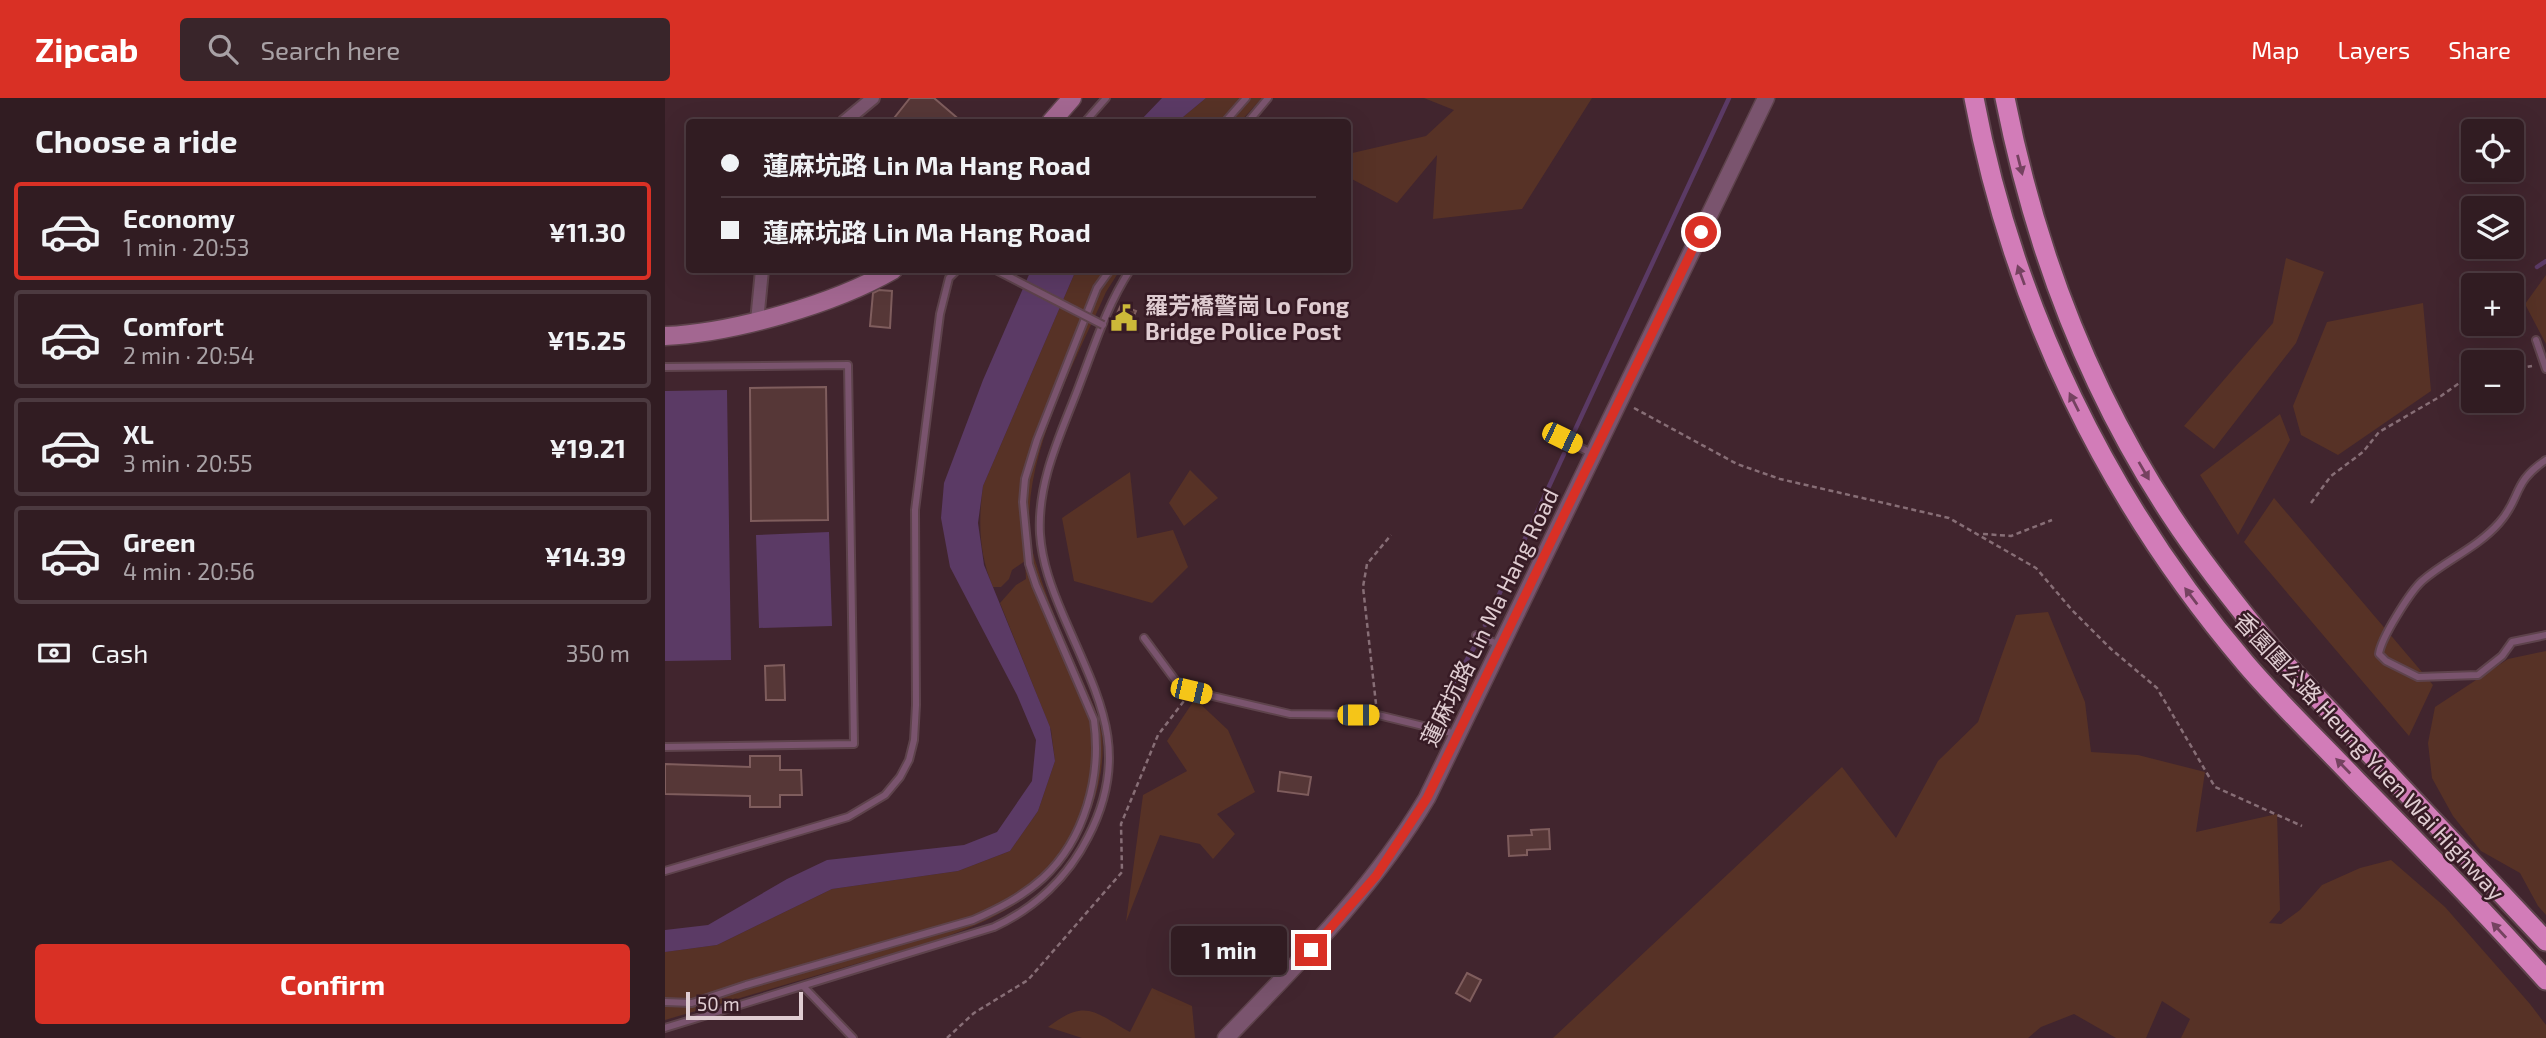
<!DOCTYPE html>
<html lang="en">
<head>
<meta charset="utf-8">
<style>
	:root { --surface:#311c22; --page:#39252a; --text:#f1f3f6; --muted:#a8a1a5; --line:#4c3a40; --accent:#d93025 }
	body { margin:0; font-family:"Exo 2","Noto Sans SC",sans-serif; background:var(--page); color:var(--text); height:100vh; display:flex; flex-direction:column; font-size:26px; white-space:nowrap }
	* { box-sizing:border-box; margin:0 }
	p { font-size:23px; color:var(--muted) }
	.icon { flex:none; width:38px; height:38px; fill:none; stroke:currentColor; stroke-width:2; stroke-linecap:round; stroke-linejoin:round }
	.map { position:relative; flex:1; overflow:hidden }
	.drawer { display:flex; flex-direction:column; background:var(--surface); width:665px }
	.drawer>* { flex:none }
	.hud { position:absolute; left:21px; top:21px; width:665px; height:154px; border-radius:7px; box-shadow:0 7px 28px #0002,0 0 0 2px var(--line); display:grid; align-content:center; height:154px; padding:0 35px; background:var(--surface) }
	.tools { position:absolute; left:1796px; top:21px; display:grid; gap:14px }
	.tools a { display:grid; place-items:center; width:63px; height:63px; border-radius:7px; background:var(--surface); box-shadow:0 7px 28px #0002,0 0 0 2px var(--line); font-size:35px }
	.scale { position:absolute; left:21px; bottom:18px; width:117px; box-sizing:border-box; padding-left:7px; border:4px solid #e0cdd2; border-top:0; font-size:19px; line-height:24px; white-space:nowrap; color:#e0cdd2; -webkit-text-stroke:5px #371b25; paint-order:stroke }
	.end { position:absolute; width:32px; height:32px; margin:-16px; border:9px solid #d93025; background:#fff; box-shadow:0 0 0 4px #fff }
	.from { border-radius:50% }
	.bubble { position:absolute; height:49px; border-radius:7px; background:var(--surface); box-shadow:0 7px 28px #0002,0 0 0 2px var(--line); font-size:23px; font-weight:700; line-height:49px; text-align:center }
	.car { position:absolute; width:21px; height:42px; margin:-21px -10px; border-radius:9px; box-shadow:0 0 5px 2px #0007; background:linear-gradient(#f5c518 24%,#345 0 40%,#f5c518 0 76%,#345 0 86%,#f5c518 0) }
	.hud b { display:flex; align-items:center; gap:24px; height:66px; font-size:26px }
	.hud b+b { border-top:2px solid var(--line) }
	.hud i { width:18px; height:18px; background:var(--text) }
	ul { padding:0; list-style:none }
	li { display:flex; align-items:center; gap:21px; height:98px; margin:0 14px 10px; padding:0 21px; border:4px solid var(--line); border-radius:7px }
	li div { flex:1 }
	li b { display:block; font-size:26px }
	li em { font-style:normal; font-weight:700 }
	li.on { border-color:var(--accent) }
	li>.icon { width:63px; height:63px; stroke-width:1.5 }
	h2 { padding:0 35px; font-size:32px; line-height:84px }
	.pay { display:flex; align-items:center; gap:18px; height:77px; padding:0 35px; font-size:26px }
	.pay p { margin-inline-start:auto }
	.action { display:flex; gap:14px; margin-top:auto; padding:14px 35px }
	.action a { flex:1; height:80px; border-radius:7px; background:var(--accent); color:#fff; font-size:28px; font-weight:700; line-height:80px; text-align:center }
	header { display:flex; align-items:center; gap:42px; box-sizing:border-box; height:98px; padding:0 35px; background:var(--accent); color:#fff }
	header strong { font-size:33px }
	nav { display:flex; gap:38px; margin-inline-start:auto; font-size:24px }
	.search { width:490px; height:63px; background:var(--page); display:flex; align-items:center; gap:18px; box-sizing:border-box; padding:0 24px; border-radius:7px; color:var(--muted); font-size:26px }
	main { display:flex; flex:1; min-height:0 }
	.map>svg:first-child { display:block }
	.green { fill:#573226 }
	.water { fill:#5b3a65 }
	.lines { fill:none; stroke-linecap:round; stroke-linejoin:round }
	.stream { stroke:#5b3a65; stroke-width:4.5 }
	.building { fill:#563737; stroke:#7f5d5d; stroke-width:2 }
	.service-casing { stroke:#5e434c; stroke-width:10 }
	.minor-casing { stroke:#5e434c; stroke-width:16 }
	.tertiary-casing { stroke:#5e434c; stroke-width:19 }
	.secondary-casing { stroke:#5e434c; stroke-width:21 }
	.trunk-casing { stroke:#5e434c; stroke-width:23 }
	.path { stroke:#876e76; stroke-width:2.5; stroke-dasharray:5 3.5; stroke-linecap:butt }
	.service { stroke:#7a546e; stroke-width:6 }
	.minor { stroke:#7a546e; stroke-width:12 }
	.tertiary { stroke:#7a546e; stroke-width:16 }
	.secondary { stroke:#a36791; stroke-width:18 }
	.trunk { stroke:#d27cb8; stroke-width:19 }
	.service-bridge-casing { stroke:#5e434c; stroke-width:10; stroke-linecap:butt }
	.service-bridge { stroke:#7a546e; stroke-width:6 }
	.oneway { fill:#754260 }
	.route { stroke:#d93025; stroke-width:9 }
	.labels { text-anchor:middle; dominant-baseline:central; stroke-width:5; stroke-linejoin:round; paint-order:stroke }
	.poi-label { font-size:23px; font-weight:bold; fill:#e0cdd2; stroke:#371b25; text-anchor:start }
	.street-label { font-size:23px; fill:#e0cdd2; stroke:#371b25 }
</style>
</head>
<body>
<header>
<strong>Zipcab</strong>
<div class="search"><svg class="icon" aria-label="search" viewBox="0 0 24 24"><circle cx="10" cy="10" r="6"/><path d="M15 15l6 6"/></svg>Search here</div>
<nav><a>Map</a><a>Layers</a><a>Share</a></nav>
</header>
<main>
<section class="drawer">
<h2>Choose a ride</h2>
<ul>
<li class="on"><svg class="icon" aria-label="car" viewBox="0 0 24 24"><path d="M5 17H2v-5l4-1 3-4h7l3 4 3 1v5h-3M9 17h6M6 11h13"/><circle cx="7" cy="17" r="2"/><circle cx="17" cy="17" r="2"/></svg><div><b>Economy</b><p>1 min · 20:53</p></div><em>¥11.30</em></li>
<li><svg class="icon" aria-label="car" viewBox="0 0 24 24"><path d="M5 17H2v-5l4-1 3-4h7l3 4 3 1v5h-3M9 17h6M6 11h13"/><circle cx="7" cy="17" r="2"/><circle cx="17" cy="17" r="2"/></svg><div><b>Comfort</b><p>2 min · 20:54</p></div><em>¥15.25</em></li>
<li><svg class="icon" aria-label="car" viewBox="0 0 24 24"><path d="M5 17H2v-5l4-1 3-4h7l3 4 3 1v5h-3M9 17h6M6 11h13"/><circle cx="7" cy="17" r="2"/><circle cx="17" cy="17" r="2"/></svg><div><b>XL</b><p>3 min · 20:55</p></div><em>¥19.21</em></li>
<li><svg class="icon" aria-label="car" viewBox="0 0 24 24"><path d="M5 17H2v-5l4-1 3-4h7l3 4 3 1v5h-3M9 17h6M6 11h13"/><circle cx="7" cy="17" r="2"/><circle cx="17" cy="17" r="2"/></svg><div><b>Green</b><p>4 min · 20:56</p></div><em>¥14.39</em></li>
</ul>
<div class="pay"><svg class="icon" aria-label="cash" viewBox="0 0 24 24"><path d="M3 7h18v10H3z"/><circle cx="12" cy="12" r="2"/></svg>Cash<p>350 m</p></div>
<div class="action"><a>Confirm</a></div>
</section>
<div class="map">
<svg width="1881" height="940" viewBox="0 0 1881 940">
	<rect width="100%" height="100%" fill="#41252e"/>
	<!-- green -->
	<path class="green" d="M541,0H597L575,24H512Z
		M759,0H927L857,111L768,121L772,57L732,105L683,79V56L761,38L789,12Z
		M1621,160L1659,174L1631,245L1549,351L1519,328L1608,225Z
		M411,172H455L441,194C408,269 345,380 370,462C385,513 409,562 430,611C432,619 436,628 437,637C443,698 407,768 357,802C310,834 248,849 194,865C129,884 65,903 0,922V854L52,847L167,791L293,773L345,753L373,713L390,663L386,632L335,505L351,487L361,481L360,463L347,472L344,481L336,489H328C314,456 313,424 318,388Z
		M1881,177V246L1860,206Z
		M1758,205L1766,293L1673,357L1636,337L1628,308L1662,224Z
		M1615,316L1625,342L1573,437L1535,377Z
		M525,372L553,400L519,428L504,405Z
		M465,374L472,440L508,432L523,469L487,505L409,483L397,420Z
		M1609,400L1768,587L1744,638L1579,444Z
		M1383,514L1420,604L1426,654L1473,657L1540,674L1531,734L1612,716L1615,812L1604,825L1616,826L1635,812L1657,787L1695,770L1726,762L1780,809L1865,906L1881,927V940H1516L1525,921L1497,903L1481,940H1451L1409,916L1376,929L1363,940H888L1177,669L1231,740L1273,663L1313,624L1351,517Z
		M1881,553V817L1873,808L1855,775L1816,753L1788,718L1767,680L1763,645L1770,609L1843,561Z
		M530,601L563,632L590,694L552,716L570,736L548,761L535,746L495,737L461,824L478,697L522,673L502,643Z
		M487,890L527,908L530,940H417L383,929C421,900 429,914 465,934Z"/>
	<!-- water -->
	<path class="water" d="M497,0H541L512,24H474Z
		M366,172H411L318,388L313,425L319,467L385,629L390,663L373,713L345,753L293,773L167,791L52,847L0,854V832L43,827L122,781L162,762L299,747L332,734L367,683L371,642L352,597L285,469L276,420L279,385L318,282Z
		M62,292L66,562L0,563V293Z
		M164,434L167,528L94,530L91,437Z"/>
	<g class="lines">
		<!-- stream -->
		<path class="stream" d="M1872,169L1881,163
			M910,332L1064,0
			M820,527L899,356
			M781,597L810,548"/>
	</g>
	<!-- building -->
	<path class="building" d="M245,0H269L297,24H226Z
		M214,192L227,193L225,230L205,228L208,195Z
		M456,207L471,213L462,233L447,226Z
		M161,289L163,422L86,423L85,290Z
		M119,567L120,602H101L100,568Z
		M85,658H115V672H136L137,697H115V709H85V698L0,696V666L85,669Z
		M615,674L646,679L643,697L613,693Z
		M884,731L885,751L862,752V757L844,758L843,738L867,737L866,732Z
		M802,875L816,882L805,903L791,895Z"/>
	<g class="lines">
		<defs>
			<path id="service" d="M420,24L441,0
				M560,24L581,0
				M583,24L603,0
				M1871,242L1881,271
				M0,269L183,267L189,646L0,649
				M897,340L926,355
				M1881,362C1847,384 1856,401 1834,425C1812,450 1781,462 1757,483C1745,494 1716,540 1714,556L1721,563L1753,579L1813,577L1837,558L1847,544L1881,537
				M811,537L835,547
				M479,540L513,586L526,593L625,616L713,617L791,636
				M0,773L183,719L220,697L235,679L244,662L249,642L251,607L250,412L275,216L284,180L292,172
				M138,888L188,940
				M0,904L27,905L81,887L308,822C333,811 357,799 378,780C420,741 437,678 429,622L371,487L364,466L358,404L360,381L372,342L432,190L445,172
				M0,930L329,829C370,810 403,779 423,739C468,653 432,597 398,517C387,491 377,465 375,436C372,383 396,336 414,288C429,249 442,207 465,172"/>
			<path id="minor" d="M179,24L208,0
				M92,223L97,172"/>
			<path id="tertiary" d="M561,940C634,864 708,791 762,700L1101,0"/>
			<path id="secondary" d="M386,24L407,0
				M0,238C68,235 169,206 228,172"/>
			<path id="trunk" d="M1309,0C1348,209 1443,404 1581,566C1616,607 1655,644 1692,683C1756,748 1820,814 1881,882
				M1340,0C1369,147 1423,291 1506,417C1538,466 1575,512 1612,557L1881,843"/>
		</defs>
		<!-- service casing -->
		<use href="#service" class="service-casing"/>
		<!-- minor casing -->
		<use href="#minor" class="minor-casing"/>
		<!-- tertiary casing -->
		<use href="#tertiary" class="tertiary-casing"/>
		<!-- secondary casing -->
		<use href="#secondary" class="secondary-casing"/>
		<!-- trunk casing -->
		<use href="#trunk" class="trunk-casing"/>
		<!-- path -->
		<path class="path" d="M1846,272L1867,268
			M969,310L1072,366L1115,381L1284,420L1371,470L1407,512L1446,551L1492,590L1550,689L1637,728
			M1646,405L1666,378L1698,354L1714,334L1776,298L1800,281L1808,278
			M1318,436L1346,438L1387,422
			M711,606L698,489L702,466L726,437
			M282,940L309,915L363,882L457,774L456,726L493,637L519,603"/>
		<!-- service -->
		<use href="#service" class="service"/>
		<!-- minor -->
		<use href="#minor" class="minor"/>
		<!-- tertiary -->
		<use href="#tertiary" class="tertiary"/>
		<!-- secondary -->
		<use href="#secondary" class="secondary"/>
		<!-- trunk -->
		<use href="#trunk" class="trunk"/>
		<defs>
			<path id="service-bridge" d="M331,172L438,227"/>
		</defs>
		<!-- service-bridge casing -->
		<use href="#service-bridge" class="service-bridge-casing"/>
		<!-- service-bridge -->
		<use href="#service-bridge" class="service-bridge"/>
	</g>
	<!-- one-way arrows -->
	<defs><path id="oneway-solid" d="M-6-.8H1V-3.2L6.5 0L1 3.2V.8H-6Z" transform="scale(1.75)"/></defs>
	<g class="oneway">
		<use href="#oneway-solid" transform="translate(1355 67) rotate(76)"/>
		<use href="#oneway-solid" transform="translate(1356 177) rotate(-110)"/>
		<use href="#oneway-solid" transform="translate(1409 304) rotate(-117)"/>
		<use href="#oneway-solid" transform="translate(1479 373) rotate(60)"/>
		<use href="#oneway-solid" transform="translate(1526 498) rotate(-127)"/>
		<use href="#oneway-solid" transform="translate(1678 668) rotate(-134)"/>
		<use href="#oneway-solid" transform="translate(1834 832) rotate(-133)"/>
	</g>
	<g class="lines">
		<!-- route -->
		<path class="route" d="M646,852L711,778L762,700L1036,134"/>
	</g>
	<!-- icons -->
	<defs>
		<symbol id="civic-bare" viewBox="-9 -9 18 18"><path d="M-.6-6.5H3V-4.5H.6V-3L4-1V1h2V6H-6V1h2V-1L-.6-3ZM-1.2 2.5V6h2.4V2.5Z" fill="#ccb939" stroke="#371b25" stroke-width="2.5" paint-order="stroke"/></symbol>
	</defs>
	<g fill-rule="evenodd">
		<use href="#civic-bare" x="440" y="201" width="38" height="38"/>
	</g>
	<g class="labels">
		<!-- poi labels -->
		<g class="poi-label">
			<text x="480" y="207">羅芳橋警崗 Lo Fong<tspan x="480" dy="26">Bridge Police Post</tspan></text>
		</g>
		<!-- street labels -->
		<g class="street-label">
			<text transform="translate(824 519) rotate(-64)">蓮麻坑路 Lin Ma Hang Road</text>
			<text transform="translate(1705 658) rotate(47)">香園圍公路 Heung Yuen Wai Highway</text>
		</g>
	</g>
</svg>
<div class="tools">
<a><svg class="icon" aria-label="locate" viewBox="0 0 24 24"><circle cx="12" cy="12" r="6"/><path d="M12 2v4M12 18v4M2 12h4M18 12h4"/></svg></a>
<a><svg class="icon" aria-label="layers" viewBox="0 0 24 24"><path d="M12 4l9 5-9 5-9-5zM3 14l9 5 9-5"/></svg></a>
<a>+</a>
<a>−</a>
</div>
<div class="scale">50 m</div>
<i class="end from" style="left:1036px;top:134px"></i>
<i class="end" style="left:646px;top:852px"></i>
<div class="bubble" style="left:506px;top:828px;width:116px">1 min</div>
<i class="car" style="left:897px;top:340px;rotate:116deg"></i>
<i class="car" style="left:526px;top:593px;rotate:103deg"></i>
<i class="car" style="left:693px;top:617px;rotate:90deg"></i>
<div class="hud">
<b><i class="from"></i>蓮麻坑路 Lin Ma Hang Road</b>
<b><i></i>蓮麻坑路 Lin Ma Hang Road</b>
</div>
</div>
</main>
</body>
</html>
